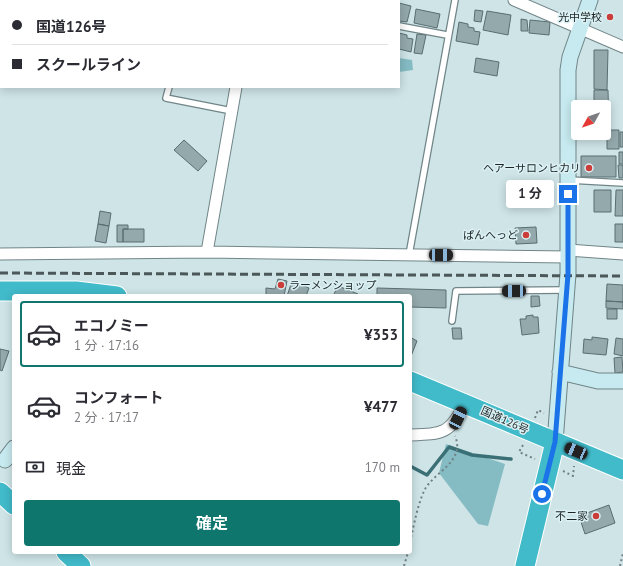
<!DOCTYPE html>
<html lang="ja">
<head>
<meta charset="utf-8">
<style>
	:root { --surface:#fff; --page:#f2f2f3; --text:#2b2b33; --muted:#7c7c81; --line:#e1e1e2; --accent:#0f766e }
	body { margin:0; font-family:"PT Sans","Noto Sans JP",sans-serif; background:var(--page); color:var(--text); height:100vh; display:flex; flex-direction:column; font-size:15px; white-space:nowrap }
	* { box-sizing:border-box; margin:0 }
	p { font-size:13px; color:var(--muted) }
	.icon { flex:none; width:22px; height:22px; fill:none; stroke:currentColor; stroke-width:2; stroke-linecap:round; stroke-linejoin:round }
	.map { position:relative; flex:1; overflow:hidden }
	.details { position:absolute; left:12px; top:294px; width:400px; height:260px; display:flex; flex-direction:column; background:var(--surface); border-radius:4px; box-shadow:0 2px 10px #0003 }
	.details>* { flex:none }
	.guide { position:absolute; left:0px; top:0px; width:400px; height:88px; box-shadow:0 2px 10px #0003; display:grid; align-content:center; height:88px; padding:0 12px; background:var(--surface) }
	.needle { width:26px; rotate:230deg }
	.controls { position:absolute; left:571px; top:100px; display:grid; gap:8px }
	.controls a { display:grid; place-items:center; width:40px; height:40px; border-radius:4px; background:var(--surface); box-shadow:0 2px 10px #0003; font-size:20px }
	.end { position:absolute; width:18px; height:18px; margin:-9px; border:5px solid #1a73e8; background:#fff; box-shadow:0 0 0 2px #fff }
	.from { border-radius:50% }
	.bubble { position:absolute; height:28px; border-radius:4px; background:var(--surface); box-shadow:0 2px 10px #0003; font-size:13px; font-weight:700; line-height:28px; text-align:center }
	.car { position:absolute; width:12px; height:24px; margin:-12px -6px; border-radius:5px; box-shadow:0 0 3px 1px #0007; background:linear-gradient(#222 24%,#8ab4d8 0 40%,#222 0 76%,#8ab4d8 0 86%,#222 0) }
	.guide b { display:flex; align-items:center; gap:14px; height:38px; font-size:15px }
	.guide b+b { border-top:1px solid var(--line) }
	.guide i { width:10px; height:10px; background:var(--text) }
	ul { padding:7px 0 0; list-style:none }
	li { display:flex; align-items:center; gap:12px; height:66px; margin:0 8px 6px; padding:0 4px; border:2px solid transparent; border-radius:4px }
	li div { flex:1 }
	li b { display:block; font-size:15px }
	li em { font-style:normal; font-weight:700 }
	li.current { border-color:var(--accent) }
	li>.icon { width:36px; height:36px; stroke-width:1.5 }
	.pay { display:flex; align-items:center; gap:10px; height:44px; padding:0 12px; font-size:15px }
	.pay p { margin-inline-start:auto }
	.button { display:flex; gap:8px; margin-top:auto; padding:8px 12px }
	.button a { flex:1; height:46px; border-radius:4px; background:var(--accent); color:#fff; font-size:16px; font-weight:700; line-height:46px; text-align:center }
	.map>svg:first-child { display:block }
	.green { fill:#85bcc4 }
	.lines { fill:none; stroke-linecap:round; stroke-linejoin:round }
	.stream { stroke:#3b6f76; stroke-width:3.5 }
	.building { fill:#94a9ac; stroke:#5a6e71 }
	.lane-casing { stroke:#718588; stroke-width:8 }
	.street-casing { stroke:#718588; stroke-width:13 }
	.secondary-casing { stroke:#718588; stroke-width:17 }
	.highway-casing { stroke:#fff; stroke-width:21 }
	.path { stroke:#728083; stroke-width:2; stroke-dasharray:2 3; stroke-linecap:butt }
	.lane { stroke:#fff; stroke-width:5.5 }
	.street { stroke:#fff; stroke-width:11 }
	.secondary { stroke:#c6eaef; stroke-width:15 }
	.highway { stroke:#41bac9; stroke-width:19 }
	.rail { stroke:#4b5759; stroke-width:3; stroke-dasharray:8 4; stroke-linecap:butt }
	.route { stroke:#1a73e8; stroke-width:5 }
	.poi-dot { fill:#cb3d38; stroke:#dbf1f4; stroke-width:1.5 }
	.labels { text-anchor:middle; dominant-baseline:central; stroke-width:3; stroke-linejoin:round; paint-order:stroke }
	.poi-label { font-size:11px; fill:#1c2426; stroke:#dbf1f4; text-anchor:end }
	.street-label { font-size:11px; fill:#1c2426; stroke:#dbf1f4 }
</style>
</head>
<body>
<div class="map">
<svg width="623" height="566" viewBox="0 0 623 566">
	<rect width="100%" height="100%" fill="#cee4e7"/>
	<!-- green -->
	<path class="green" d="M399,58L412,60L413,70L399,72Z
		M446,444L505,464L488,526L478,524L439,473Z"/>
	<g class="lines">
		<!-- stream -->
		<path class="stream" d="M410,466L427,475L449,447L472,455L511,459"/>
	</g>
	<!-- building -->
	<path class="building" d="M399,3L411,6L407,22L399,21Z
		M416,9L440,14L437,28L414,23Z
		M475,10L483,11L481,22L474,21Z
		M487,11L511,15L508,35L483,30Z
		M521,19L527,20L528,31H521Z
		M530,20L550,22L549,35L529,33Z
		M459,22L468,24V27L474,28V31L480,32L478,45L456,41Z
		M399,33L407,35V38L413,39L411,52L399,49Z
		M417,34L426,35L422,54L414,53Z
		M594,50H608L607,90L594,89Z
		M476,58L499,62L497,76L474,72Z
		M594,90H608L609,129H604V107H594Z
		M607,130H619V149H607Z
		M620,132H623V147H620Z
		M184,140L207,161L198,171L174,150Z
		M619,152H623V164H619Z
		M581,156H616V177H581Z
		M618,165H623V178H619Z
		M594,190H611V212H594Z
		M616,190H623V216H615Z
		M100,211L111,213L109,226L98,224Z
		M98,224L109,226L106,243L95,241Z
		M615,224H623V242H615Z
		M117,225H128V229H123V242H117Z
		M536,227L537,243L516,244L515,228Z
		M123,229H144V242H123Z
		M278,279L287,281L284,296H266V288L275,289Z
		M292,281L309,288L306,296H287Z
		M607,284L623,285V302L606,301Z
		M338,286L358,294L357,296H333Z
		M377,288L446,290V308L410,307V296H377Z
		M531,296H539L540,306L531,307Z
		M606,301L623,302V309L606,308Z
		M607,309H617V319H607Z
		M533,315V317H538L539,333L522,335L520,319H526V316Z
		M452,328H461L462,339H453Z
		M410,337L417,341L411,356H410Z
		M592,337L608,339L606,355L583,353L584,339L592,340Z
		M616,338L623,339V356L614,354Z
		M0,349L9,351L2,371L0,370Z
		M622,357L623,372L615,373L614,358Z
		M609,505L615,523L585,534L579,516Z"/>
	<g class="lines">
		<defs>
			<path id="lane" d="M241,0L246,1
				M59,1V0
				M142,1L143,0
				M358,1V0
				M399,26L447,35
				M169,87L166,98L232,111
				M569,180L623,183
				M409,255L455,0
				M452,321L456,291L565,290"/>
			<path id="street" d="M514,0L623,47
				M251,1V0
				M568,250L623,254
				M207,252L236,87
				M0,254L207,252L568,257
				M410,435C443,434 450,434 465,403"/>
			<path id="secondary" d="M560,372L598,381H623
				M555,442L568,274V70L570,57L590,0
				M5,460L14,448"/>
			<path id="highway" d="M0,291H76L117,296
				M410,381L623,470
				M0,492L14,505
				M66,552L81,566
				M525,566L555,442"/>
		</defs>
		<!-- lane casing -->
		<use href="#lane" class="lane-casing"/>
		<!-- street casing -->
		<use href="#street" class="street-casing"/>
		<!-- secondary casing -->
		<use href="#secondary" class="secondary-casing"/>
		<!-- highway casing -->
		<use href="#highway" class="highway-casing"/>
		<!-- path -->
		<path class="path" d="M535,418L538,410L544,413
			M523,445L519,452L535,459
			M563,471L573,476L574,466
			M410,542C414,525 417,507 424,491C433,472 466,462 455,436
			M404,566L408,552
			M620,566L623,553"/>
		<!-- lane -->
		<use href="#lane" class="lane"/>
		<!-- street -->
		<use href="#street" class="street"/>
		<!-- secondary -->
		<use href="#secondary" class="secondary"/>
		<!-- highway -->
		<use href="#highway" class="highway"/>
		<!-- rail -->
		<path class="rail" d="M0,273L623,276"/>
	</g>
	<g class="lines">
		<!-- route -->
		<path class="route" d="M542,494L555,442L568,274V194"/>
	</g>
	<!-- markers -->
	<g class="poi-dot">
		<circle cx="610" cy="17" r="4"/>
		<circle cx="589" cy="168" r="4"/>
		<circle cx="526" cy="235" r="4"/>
		<circle cx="281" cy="285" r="4"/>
		<circle cx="596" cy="516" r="4"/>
	</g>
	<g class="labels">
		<!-- poi labels -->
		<g class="poi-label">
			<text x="602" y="17">光中学校</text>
			<text x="581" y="168">ヘアーサロンヒカリ</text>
			<text x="518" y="235">ぱんへっど</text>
			<text x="289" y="285" text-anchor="start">ラーメンショップ</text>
			<text x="588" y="516">不二家</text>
		</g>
		<!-- street labels -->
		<g class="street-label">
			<text transform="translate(505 420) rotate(24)">国道126号</text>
		</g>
	</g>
</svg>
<div class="controls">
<a><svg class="needle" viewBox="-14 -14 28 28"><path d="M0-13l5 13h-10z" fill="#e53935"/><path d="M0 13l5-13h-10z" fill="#7c7c81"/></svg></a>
</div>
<i class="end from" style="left:542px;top:494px"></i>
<i class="end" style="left:568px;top:194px"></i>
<div class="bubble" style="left:506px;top:180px;width:48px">1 分</div>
<i class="car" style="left:441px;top:255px;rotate:91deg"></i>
<i class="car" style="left:514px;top:291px;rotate:269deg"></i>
<i class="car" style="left:458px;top:418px;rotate:26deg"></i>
<i class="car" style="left:576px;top:451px;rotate:293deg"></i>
<div class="guide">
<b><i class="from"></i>国道126号</b>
<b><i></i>スクールライン</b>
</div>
<section class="details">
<ul>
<li class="current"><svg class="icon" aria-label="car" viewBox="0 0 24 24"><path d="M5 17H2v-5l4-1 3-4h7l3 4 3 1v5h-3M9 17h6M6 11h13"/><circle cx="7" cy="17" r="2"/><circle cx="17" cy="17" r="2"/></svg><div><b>エコノミー</b><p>1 分 · 17:16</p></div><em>¥353</em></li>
<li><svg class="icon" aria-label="car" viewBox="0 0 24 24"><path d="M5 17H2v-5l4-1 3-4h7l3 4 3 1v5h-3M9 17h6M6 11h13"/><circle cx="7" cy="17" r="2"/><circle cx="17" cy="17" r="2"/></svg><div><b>コンフォート</b><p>2 分 · 17:17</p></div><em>¥477</em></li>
</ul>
<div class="pay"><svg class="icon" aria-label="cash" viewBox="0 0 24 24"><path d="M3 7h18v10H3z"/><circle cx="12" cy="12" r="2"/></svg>現金<p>170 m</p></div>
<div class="button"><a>確定</a></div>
</section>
</div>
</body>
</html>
